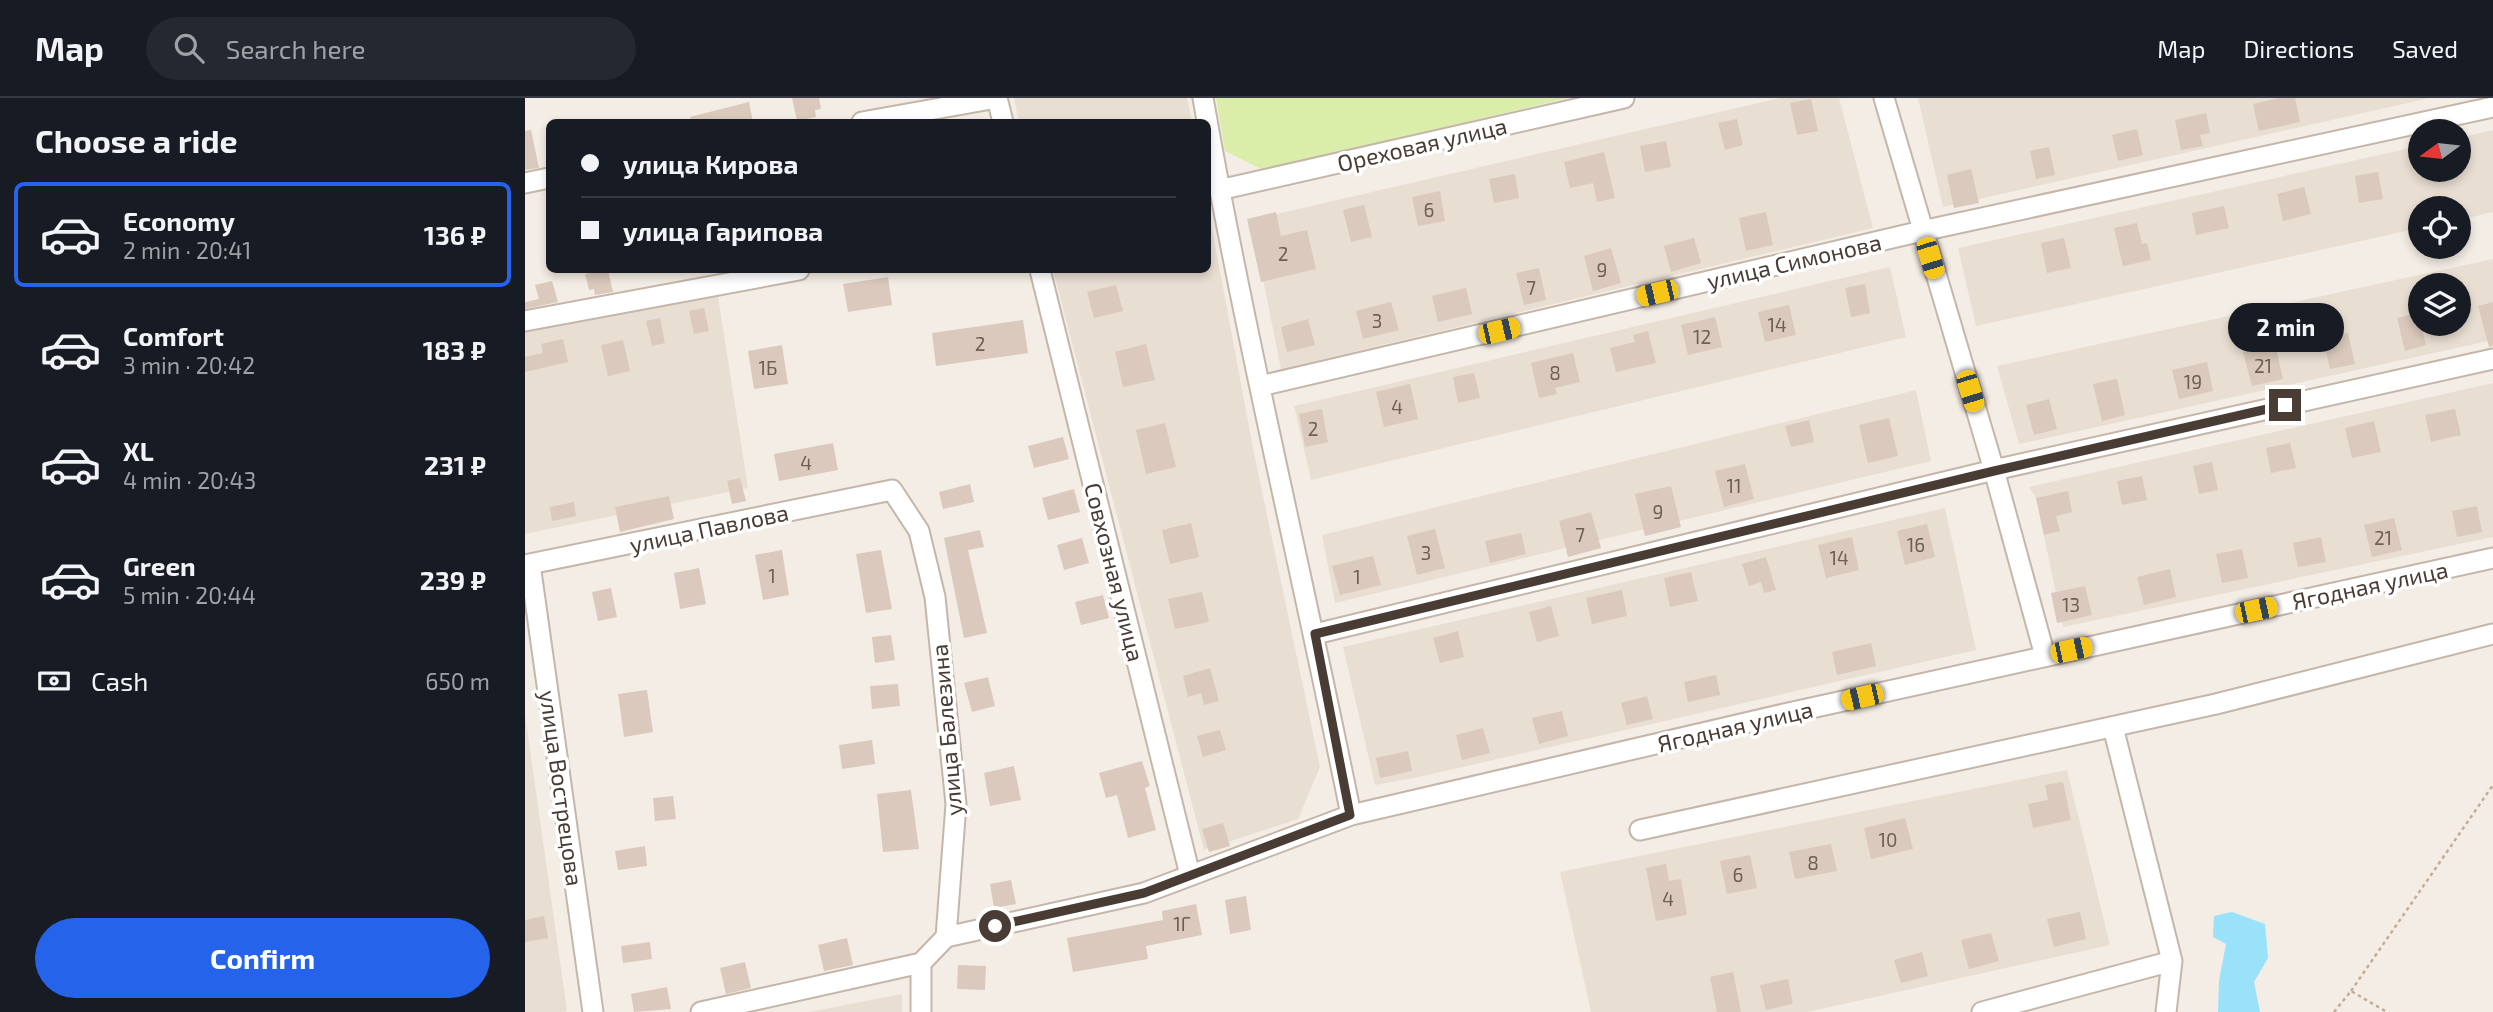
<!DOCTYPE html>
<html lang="en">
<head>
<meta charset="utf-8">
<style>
	:root { --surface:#171b24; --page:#242831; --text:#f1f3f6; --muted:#9ea1a6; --line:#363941; --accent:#2563eb }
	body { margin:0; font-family:"Exo 2",sans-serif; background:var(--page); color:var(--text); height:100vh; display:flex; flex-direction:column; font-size:26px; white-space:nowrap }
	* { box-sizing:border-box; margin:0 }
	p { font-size:23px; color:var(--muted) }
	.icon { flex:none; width:38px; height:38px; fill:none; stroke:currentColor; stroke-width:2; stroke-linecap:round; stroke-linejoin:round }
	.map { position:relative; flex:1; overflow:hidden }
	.drawer { display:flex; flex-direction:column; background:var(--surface); width:525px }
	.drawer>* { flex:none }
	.banner { position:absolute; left:21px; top:21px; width:665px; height:154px; border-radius:10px; box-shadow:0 4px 10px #0003; display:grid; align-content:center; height:154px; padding:0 35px; background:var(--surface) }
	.needle { width:46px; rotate:255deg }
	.controls { position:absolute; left:1883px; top:21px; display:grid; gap:14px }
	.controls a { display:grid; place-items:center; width:63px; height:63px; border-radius:50%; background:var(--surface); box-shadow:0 4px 10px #0003; font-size:35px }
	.end { position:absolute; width:32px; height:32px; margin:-16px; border:9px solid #483c34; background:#fff; box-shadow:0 0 0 4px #fff }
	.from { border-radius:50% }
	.bubble { position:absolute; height:49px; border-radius:24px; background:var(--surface); box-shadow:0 4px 10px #0003; font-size:23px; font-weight:700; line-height:49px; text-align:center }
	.car { position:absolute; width:21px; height:42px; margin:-21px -10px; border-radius:9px; box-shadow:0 0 5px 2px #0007; background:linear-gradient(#f5c518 24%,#345 0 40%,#f5c518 0 76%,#345 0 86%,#f5c518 0) }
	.banner b { display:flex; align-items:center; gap:24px; height:66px; font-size:26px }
	.banner b+b { border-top:2px solid var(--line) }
	.banner i { width:18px; height:18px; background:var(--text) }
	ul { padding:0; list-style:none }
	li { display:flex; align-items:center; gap:21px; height:105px; margin:0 14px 10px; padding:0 21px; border:4px solid transparent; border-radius:10px }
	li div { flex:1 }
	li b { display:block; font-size:26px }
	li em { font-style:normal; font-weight:700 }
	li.active { border-color:var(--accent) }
	li>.icon { width:63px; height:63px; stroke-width:1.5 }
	h2 { padding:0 35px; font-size:32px; line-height:84px }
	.pay { display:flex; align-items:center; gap:18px; height:77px; padding:0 35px; font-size:26px }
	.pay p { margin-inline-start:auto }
	.action { display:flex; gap:14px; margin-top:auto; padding:14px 35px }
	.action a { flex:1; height:80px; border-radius:42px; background:var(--accent); color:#fff; font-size:28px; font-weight:700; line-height:80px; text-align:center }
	header { display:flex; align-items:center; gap:42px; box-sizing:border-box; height:98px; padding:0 35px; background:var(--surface); border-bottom:2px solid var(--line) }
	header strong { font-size:33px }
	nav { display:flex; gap:38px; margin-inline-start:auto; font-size:24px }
	.search { width:490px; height:63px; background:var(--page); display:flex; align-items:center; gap:18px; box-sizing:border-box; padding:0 24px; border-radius:38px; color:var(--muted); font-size:26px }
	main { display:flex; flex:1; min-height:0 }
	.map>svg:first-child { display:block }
	.residential { fill:#e9ded2; fill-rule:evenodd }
	.green { fill:#daeea9 }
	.water { fill:#9ae2f9 }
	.building { fill:#dac9bc }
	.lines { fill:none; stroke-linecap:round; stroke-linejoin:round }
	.minor-casing { stroke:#c4b6a9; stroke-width:23 }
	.path { stroke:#c4ac96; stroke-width:2.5; stroke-dasharray:3.5 3.5; stroke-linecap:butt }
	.minor { stroke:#fff; stroke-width:19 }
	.route { stroke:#483c34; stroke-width:9 }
	.labels { text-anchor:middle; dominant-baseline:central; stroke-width:7; stroke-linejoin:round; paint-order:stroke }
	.number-label { font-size:19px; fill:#6c5f56 }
	.street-label { font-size:23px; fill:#483c34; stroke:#fff }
</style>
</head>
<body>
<header>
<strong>Map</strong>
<div class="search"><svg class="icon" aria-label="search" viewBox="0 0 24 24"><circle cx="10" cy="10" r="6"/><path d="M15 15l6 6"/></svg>Search here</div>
<nav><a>Map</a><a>Directions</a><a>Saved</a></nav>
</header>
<main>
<section class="drawer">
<h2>Choose a ride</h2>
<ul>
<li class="active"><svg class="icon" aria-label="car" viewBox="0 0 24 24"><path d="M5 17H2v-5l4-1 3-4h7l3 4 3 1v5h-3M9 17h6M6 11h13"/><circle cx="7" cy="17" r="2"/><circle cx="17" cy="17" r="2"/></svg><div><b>Economy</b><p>2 min · 20:41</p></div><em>136 ₽</em></li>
<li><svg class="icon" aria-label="car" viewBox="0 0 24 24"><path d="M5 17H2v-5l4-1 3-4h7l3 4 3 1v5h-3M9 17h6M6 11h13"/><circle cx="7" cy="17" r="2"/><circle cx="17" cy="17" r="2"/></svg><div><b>Comfort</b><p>3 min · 20:42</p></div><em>183 ₽</em></li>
<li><svg class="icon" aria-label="car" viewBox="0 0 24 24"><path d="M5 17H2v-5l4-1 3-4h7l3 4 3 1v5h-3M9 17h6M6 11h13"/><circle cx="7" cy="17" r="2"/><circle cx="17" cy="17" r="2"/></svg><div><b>XL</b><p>4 min · 20:43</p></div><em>231 ₽</em></li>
<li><svg class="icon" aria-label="car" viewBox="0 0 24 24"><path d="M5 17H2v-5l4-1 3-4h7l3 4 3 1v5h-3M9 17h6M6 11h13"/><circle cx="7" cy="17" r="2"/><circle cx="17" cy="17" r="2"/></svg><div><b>Green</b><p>5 min · 20:44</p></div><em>239 ₽</em></li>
</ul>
<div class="pay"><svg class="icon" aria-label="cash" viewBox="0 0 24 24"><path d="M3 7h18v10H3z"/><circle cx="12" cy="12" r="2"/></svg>Cash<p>650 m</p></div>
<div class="action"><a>Confirm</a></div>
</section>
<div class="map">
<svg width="1968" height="914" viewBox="0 0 1968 914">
	<rect width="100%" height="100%" fill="#f4ede5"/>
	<!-- residential -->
	<path class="residential" d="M489,0H662L667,24H494Z
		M1255,0H1314L1348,130L756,271L726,122Z
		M1393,0H1905L1418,109Z
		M1968,32V114L1934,122V110H1895V130L1451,228L1433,150L1895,48V72H1934V40Z
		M683,109L729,355L795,669L773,721L679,752L528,172H682Z
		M1968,161V242L1494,346L1472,268ZM1895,187H1934V226H1895Z
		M1365,169L1381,239L786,382L769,308Z
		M191,186L223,390L0,436V232Z
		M1968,285V439L1538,529L1511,400L1504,389Z
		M1391,292L1406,363L810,505L797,437Z
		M1420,410L1451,552L889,680L850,687L818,549Z
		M0,616L42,913L37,914H0Z
		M1542,672L1585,847L1282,914H1066L1035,774Z
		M377,896V914H284Z"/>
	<!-- green -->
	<path class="green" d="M691,0H1043L738,72L700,53Z"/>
	<!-- water -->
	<path class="water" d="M1707,814L1740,826L1743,860L1729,884L1735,914H1693L1694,883L1701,846L1688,839L1689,818Z"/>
	<!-- building -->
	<path class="building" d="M267,0H294L296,11L290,12L291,19L272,23Z
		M1754,0H1770L1775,24L1734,33L1728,6Z
		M1286,1L1293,33L1272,37L1265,5Z
		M224,4L228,24H166L165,19Z
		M1681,15L1685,35L1675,37L1678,48L1656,52L1650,22Z
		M1212,21L1218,47L1200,52L1193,25Z
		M1612,31L1618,57L1593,63L1587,37Z
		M6,32L14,70L0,72V33Z
		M1141,43L1146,69L1120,74L1115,48Z
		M1524,49L1530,77L1511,81L1505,53Z
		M1079,54L1090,100L1072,104L1068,85L1045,90L1039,64Z
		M1446,71L1454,105L1429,110L1422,77Z
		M1853,74L1858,101L1834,105L1830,78Z
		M990,76L994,100L969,105L964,81Z
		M1779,89L1786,116L1758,123L1752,96Z
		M915,93L920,123L893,128L887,99Z
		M839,107L847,139L826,144L818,112Z
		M1699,108L1704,130L1671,137L1667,115Z
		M751,114L756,138L782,132L791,171L736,184L722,121Z
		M1241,114L1248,147L1221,153L1214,120Z
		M1612,125L1617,146L1622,145L1626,162L1598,168L1589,130Z
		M1169,140L1176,165L1146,174L1139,148Z
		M1539,140L1546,170L1522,175L1516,145Z
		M1086,150L1096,185L1068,193L1059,158Z
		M1014,170L1021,202L999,207L991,175Z
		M83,172L88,194L70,197L69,191L64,192L60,176Z
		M363,179L367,207L323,214L318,186Z
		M27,183L33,204L0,211V204L14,201L10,187Z
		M1340,186L1345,215L1326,219L1320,190Z
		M591,187L598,213L569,220L562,194Z
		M941,190L947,216L913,224L907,198Z
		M866,204L874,232L838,241L831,213Z
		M1968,204V248L1964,249L1953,208Z
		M1264,207L1271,237L1240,244L1233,214Z
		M179,210L184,233L169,236L164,213Z
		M1893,215L1901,247L1880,253L1872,220Z
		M1190,219L1197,249L1163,257L1156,227Z
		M135,220L140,245L127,248L121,223Z
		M783,221L790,247L762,254L756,229Z
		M498,222L503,255L411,268L407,235Z
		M1123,233L1131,265L1091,274L1085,250L1110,244L1108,237Z
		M1823,235L1830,266L1805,271L1798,240Z
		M38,241L43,264L0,274V259L18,255L16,246Z
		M98,242L105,273L83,278L76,247Z
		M621,246L630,282L598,289L590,254Z
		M1750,246L1758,281L1727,288L1718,254Z
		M257,247L263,286L229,291L223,253Z
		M1048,255L1055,284L1030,290L1032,296L1014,300L1006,265Z
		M1682,264L1688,293L1654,301L1647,272Z
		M949,275L955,300L933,305L928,279Z
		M1592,281L1600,317L1577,323L1568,286Z
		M885,286L893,321L859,329L851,294Z
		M1524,301L1532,331L1509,337L1501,307Z
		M797,311L803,344L780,349L774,316Z
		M1930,311L1936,337L1906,344L1900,317Z
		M1364,320L1373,358L1343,365L1334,327Z
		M1284,322L1289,344L1266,349L1260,328Z
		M1849,323L1856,354L1827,360L1820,330Z
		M640,325L651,369L621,376L611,332Z
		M538,339L544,361L509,370L503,348Z
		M308,345L313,372L254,383L249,356Z
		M1765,345L1771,370L1746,375L1741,350Z
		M1687,364L1693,392L1674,396L1668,368Z
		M1220,366L1229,401L1199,409L1190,373Z
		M1617,378L1622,402L1597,407L1592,383Z
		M215,380L221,403L207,406L202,383Z
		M445,386L449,404L418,411L414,394Z
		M1146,388L1156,429L1120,438L1110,396Z
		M549,391L555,414L523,422L517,400Z
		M1543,393L1547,414L1531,418L1535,433L1519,437L1511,400Z
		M144,398L149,421L95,434L90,409Z
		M49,404L51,418L27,423L25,409Z
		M1952,408L1957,434L1932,439L1927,413Z
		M1066,414L1076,450L1043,459L1034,423Z
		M1869,420L1877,452L1847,459L1839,427Z
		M666,425L674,459L645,466L637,432Z
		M1402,426L1410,459L1380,467L1372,433Z
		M910,431L920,470L892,477L882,438Z
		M455,432L459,449L443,452L462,535L439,540L419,440Z
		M996,435L1001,456L965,465L960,443Z
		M1327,439L1334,472L1301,480L1293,447Z
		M1796,439L1801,464L1773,469L1768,445Z
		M557,440L564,465L539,472L532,447Z
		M1717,451L1723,480L1697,485L1691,456Z
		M257,452L264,497L238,502L230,457Z
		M356,452L367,511L341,515L331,456Z
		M848,458L856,487L815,497L807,468Z
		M1241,459L1251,492L1239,495L1236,484L1224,488L1217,466Z
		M174,470L181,506L155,511L149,475Z
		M1645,471L1651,499L1619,507L1612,479Z
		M1166,474L1173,503L1145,509L1139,480Z
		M1560,488L1567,517L1532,525L1526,495Z
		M86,490L92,519L73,523L67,494Z
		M1097,492L1102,518L1067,526L1061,500Z
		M677,494L684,524L650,531L643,501Z
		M578,497L584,520L556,527L550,504Z
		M1026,508L1034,538L1012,544L1004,514Z
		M933,533L939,559L915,565L908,540Z
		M366,537L370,562L350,565L347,539Z
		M1346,545L1351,568L1312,577L1307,554Z
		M685,570L694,603L679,607L676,595L663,599L658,578Z
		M1191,577L1195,597L1163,604L1159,584Z
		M463,579L470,608L447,614L439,585Z
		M373,586L375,608L347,611L345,588Z
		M122,592L128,634L99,639L93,596Z
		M1122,598L1128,621L1102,627L1096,605Z
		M1037,613L1043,638L1014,646L1007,620Z
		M958,630L965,655L937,662L931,637Z
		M695,632L701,652L678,659L672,638Z
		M347,642L350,666L317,671L314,647Z
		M883,653L887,673L855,680L851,660Z
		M617,663L625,688L620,690L631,732L603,740L592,697L581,700L574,675Z
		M489,668L496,702L465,708L459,675Z
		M1538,684L1546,722L1508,730L1503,706L1523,702L1520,687Z
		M386,692L394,751L358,754L352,696Z
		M148,698L151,721L130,723L128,700Z
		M1380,720L1388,751L1346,761L1339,730Z
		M698,725L705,748L684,754L677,731Z
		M1306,746L1312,773L1270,781L1264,754Z
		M120,748L122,768L93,772L90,753Z
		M1225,757L1232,790L1202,796L1195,763Z
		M1141,766L1144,783L1156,781L1162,817L1131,823L1121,770Z
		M486,782L491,806L469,810L465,786Z
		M721,798L726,832L705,836L700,802Z
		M671,806L677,837L621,848L623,861L548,874L542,840L638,822L637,813Z
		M1555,814L1561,841L1529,849L1522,821Z
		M19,818L23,840L0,844V822Z
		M1466,835L1474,863L1444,871L1436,842Z
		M322,840L328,867L299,873L293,847Z
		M125,844L127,861L98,865L96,848Z
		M1397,854L1403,878L1376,885L1369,862Z
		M220,864L226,890L201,896L195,870Z
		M433,867L461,868L460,892L432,891Z
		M1208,874L1216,914H1192L1185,879Z
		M1263,881L1268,906L1241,912L1235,887Z
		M142,889L146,911L109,914L106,896Z"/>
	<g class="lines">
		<defs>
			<path id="minor" d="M472,0L478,24
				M678,0C720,240 778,478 826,717
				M1359,0L1469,372L1520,558
				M337,24L472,0
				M0,85L24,80
				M694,92L1099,0
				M515,172L665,777
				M0,223L274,172
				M735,288L1397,133L1968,9
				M5,466L68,914
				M0,467L367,392L394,433L410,499L431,706L421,839L396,865V914
				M790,536L1469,372L1968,261
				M1588,629L1647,863L1641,914
				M1115,732L1691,606L1968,536
				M421,839L619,795L826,717L1259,616L1968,460
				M176,914L396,865
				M1457,914L1647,863"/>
		</defs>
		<!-- minor casing -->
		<use href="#minor" class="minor-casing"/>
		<!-- path -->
		<path class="path" d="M1826,893L1968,687
			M1809,914L1826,893L1862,914"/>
		<!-- minor -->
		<use href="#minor" class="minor"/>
	</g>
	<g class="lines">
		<!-- route -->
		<path class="route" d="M470,828L619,795L825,717L790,536L1469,373L1760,307"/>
	</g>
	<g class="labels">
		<!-- number labels -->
		<g class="number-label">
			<text x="904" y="111">6</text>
			<text x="758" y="155">2</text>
			<text x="1077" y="171">9</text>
			<text x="1006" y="189">7</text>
			<text x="852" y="222">3</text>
			<text x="1252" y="226">14</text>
			<text x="1177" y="238">12</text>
			<text x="455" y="245">2</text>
			<text x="1738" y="267">21</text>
			<text x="243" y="269">1Б</text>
			<text x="1030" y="274">8</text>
			<text x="1668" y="283">19</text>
			<text x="872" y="308">4</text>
			<text x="788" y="330">2</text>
			<text x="281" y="364">4</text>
			<text x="1209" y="387">11</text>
			<text x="1133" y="413">9</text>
			<text x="1055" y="436">7</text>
			<text x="1858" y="439">21</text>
			<text x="1391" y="446">16</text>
			<text x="901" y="454">3</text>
			<text x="1314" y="459">14</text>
			<text x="247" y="477">1</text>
			<text x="832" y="478">1</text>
			<text x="1546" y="506">13</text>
			<text x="1363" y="741">10</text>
			<text x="1288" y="764">8</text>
			<text x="1213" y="776">6</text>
			<text x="1143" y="800">4</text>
			<text x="657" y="825">1Г</text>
		</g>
		<!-- street labels -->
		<g class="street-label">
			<text transform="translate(897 46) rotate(-13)">Ореховая улица</text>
			<text transform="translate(1269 163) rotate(-13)">улица Симонова</text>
			<text transform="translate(184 430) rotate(-12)">улица Павлова</text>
			<text transform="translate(590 474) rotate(76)">Совхозная улица</text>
			<text transform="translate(1845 487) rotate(-12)">Ягодная улица</text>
			<text transform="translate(1210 628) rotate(-13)">Ягодная улица</text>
			<text transform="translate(421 632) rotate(-95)">улица Балезина</text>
			<text transform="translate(37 690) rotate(82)">улица Вострецова</text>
		</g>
	</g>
</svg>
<div class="controls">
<a><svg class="needle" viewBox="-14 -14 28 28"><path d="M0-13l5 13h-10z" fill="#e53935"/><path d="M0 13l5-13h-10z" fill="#9ea1a6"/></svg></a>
<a><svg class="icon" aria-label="locate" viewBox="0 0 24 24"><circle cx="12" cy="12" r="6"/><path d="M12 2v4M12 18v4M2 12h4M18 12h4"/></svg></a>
<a><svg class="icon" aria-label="layers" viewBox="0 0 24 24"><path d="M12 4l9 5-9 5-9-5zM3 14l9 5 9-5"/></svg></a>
</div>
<i class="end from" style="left:470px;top:828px"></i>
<i class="end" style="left:1760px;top:307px"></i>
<div class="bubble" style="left:1703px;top:205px;width:116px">2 min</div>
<i class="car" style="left:1405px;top:160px;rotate:163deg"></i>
<i class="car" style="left:1132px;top:195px;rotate:257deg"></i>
<i class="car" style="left:974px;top:233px;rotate:77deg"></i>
<i class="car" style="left:1445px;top:293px;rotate:163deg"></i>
<i class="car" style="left:1731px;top:512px;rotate:78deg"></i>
<i class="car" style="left:1546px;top:552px;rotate:78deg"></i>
<i class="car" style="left:1337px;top:599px;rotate:257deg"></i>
<div class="banner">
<b><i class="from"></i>улица Кирова</b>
<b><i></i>улица Гарипова</b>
</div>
</div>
</main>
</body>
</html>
